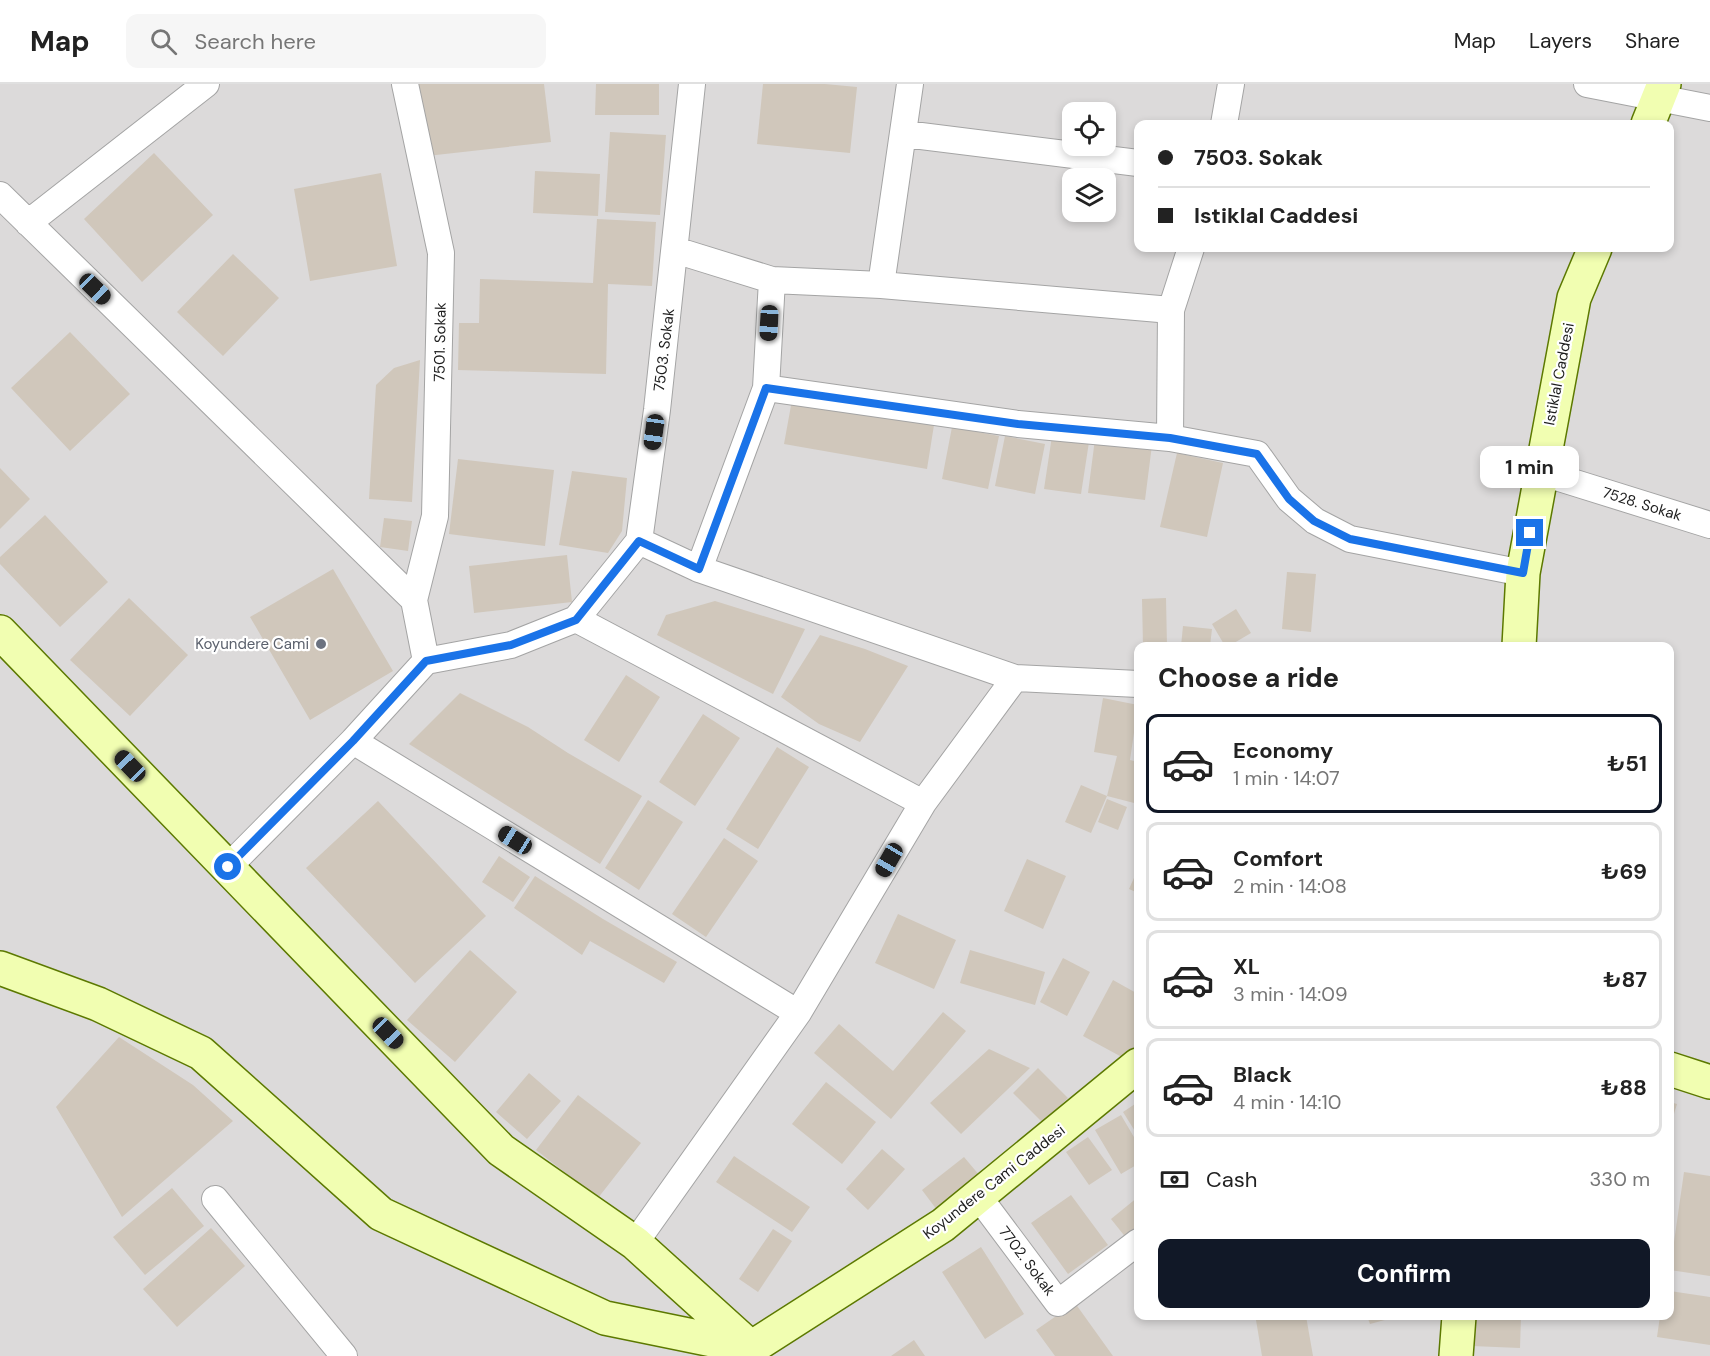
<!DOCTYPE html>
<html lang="en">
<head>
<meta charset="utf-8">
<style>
	:root { --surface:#fff; --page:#f6f6f6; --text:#222; --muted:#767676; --line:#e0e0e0; --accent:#111827 }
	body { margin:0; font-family:"DM Sans",sans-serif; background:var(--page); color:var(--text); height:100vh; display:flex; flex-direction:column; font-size:22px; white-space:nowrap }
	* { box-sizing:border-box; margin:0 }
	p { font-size:20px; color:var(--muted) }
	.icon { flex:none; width:33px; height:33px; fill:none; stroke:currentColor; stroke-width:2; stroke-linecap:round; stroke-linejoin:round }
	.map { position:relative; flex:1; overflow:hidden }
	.side { position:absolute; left:1134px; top:558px; width:540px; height:678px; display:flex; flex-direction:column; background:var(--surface); border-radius:12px; box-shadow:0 3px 9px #0003 }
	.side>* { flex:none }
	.guide { position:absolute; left:1134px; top:36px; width:540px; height:132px; border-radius:12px; box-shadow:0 3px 9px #0003; display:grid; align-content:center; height:132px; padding:0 24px; background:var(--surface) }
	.fabs { position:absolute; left:1062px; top:18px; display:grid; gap:12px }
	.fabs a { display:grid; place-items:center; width:54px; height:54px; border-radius:12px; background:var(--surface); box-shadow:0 3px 9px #0003; font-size:30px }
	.end { position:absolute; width:27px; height:27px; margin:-14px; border:8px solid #1a73e8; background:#fff; box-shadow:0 0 0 3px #fff }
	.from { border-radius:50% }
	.bubble { position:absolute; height:42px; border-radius:12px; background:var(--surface); box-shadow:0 3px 9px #0003; font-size:20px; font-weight:700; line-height:42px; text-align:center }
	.car { position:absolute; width:18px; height:36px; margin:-18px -9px; border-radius:8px; box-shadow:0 0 4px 2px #0007; background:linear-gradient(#222 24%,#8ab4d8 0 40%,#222 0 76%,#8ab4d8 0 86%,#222 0) }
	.guide b { display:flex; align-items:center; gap:21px; height:57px; font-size:22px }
	.guide b+b { border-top:2px solid var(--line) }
	.guide i { width:15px; height:15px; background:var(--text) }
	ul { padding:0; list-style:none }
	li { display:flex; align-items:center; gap:18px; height:99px; margin:0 12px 9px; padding:0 12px; border:3px solid var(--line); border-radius:12px }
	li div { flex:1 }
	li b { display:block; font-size:22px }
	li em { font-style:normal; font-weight:700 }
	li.active { border-color:var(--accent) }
	li>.icon { width:54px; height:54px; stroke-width:1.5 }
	h2 { padding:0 24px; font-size:27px; line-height:72px }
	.pay { display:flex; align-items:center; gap:15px; height:66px; padding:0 24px; font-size:22px }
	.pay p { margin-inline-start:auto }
	.primary-button { display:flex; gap:12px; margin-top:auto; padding:12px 24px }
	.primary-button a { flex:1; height:69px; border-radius:12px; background:var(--accent); color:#fff; font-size:24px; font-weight:700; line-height:69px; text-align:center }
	header { display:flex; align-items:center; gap:36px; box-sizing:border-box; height:84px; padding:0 30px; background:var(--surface); border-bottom:2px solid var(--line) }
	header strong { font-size:28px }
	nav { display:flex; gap:33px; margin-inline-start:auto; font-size:21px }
	.search { width:420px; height:54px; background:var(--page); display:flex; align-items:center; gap:15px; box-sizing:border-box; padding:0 21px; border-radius:12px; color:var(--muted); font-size:22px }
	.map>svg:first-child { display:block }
	.residential { fill:#dcdada; fill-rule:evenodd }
	.building { fill:#d0c7bb }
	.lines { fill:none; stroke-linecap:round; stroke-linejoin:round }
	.street-casing { stroke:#a4a4a4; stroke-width:28 }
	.secondary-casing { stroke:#5c7900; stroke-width:36 }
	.street { stroke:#fff; stroke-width:26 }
	.secondary { stroke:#f1feb1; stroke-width:33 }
	.route { stroke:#1a73e8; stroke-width:8 }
	.worship-dot { fill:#6b7280; stroke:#fff; stroke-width:2 }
	.labels { text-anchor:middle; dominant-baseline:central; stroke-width:4.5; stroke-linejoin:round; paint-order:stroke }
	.street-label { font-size:15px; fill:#1d1d1d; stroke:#fff }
	.worship-label { font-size:15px; fill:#5b616d; stroke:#fff; text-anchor:end }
</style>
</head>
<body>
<header>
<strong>Map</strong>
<div class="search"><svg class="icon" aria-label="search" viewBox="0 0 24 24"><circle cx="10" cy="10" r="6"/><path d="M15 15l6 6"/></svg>Search here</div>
<nav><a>Map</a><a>Layers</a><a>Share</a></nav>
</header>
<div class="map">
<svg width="1710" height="1272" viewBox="0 0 1710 1272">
	<rect width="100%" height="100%" fill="#efede2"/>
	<!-- residential -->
	<path class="residential" d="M0,0H1710V1272H0ZM1072,28H1106V62H1072ZM1138,40H1670V164H1138ZM1072,94H1106V128H1072ZM1138,562H1670V1232H1138Z"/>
	<!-- building -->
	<path class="building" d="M418,0H544L551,58L427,72Z
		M596,0H659V31H595Z
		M763,0H825L857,3L850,69L757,60Z
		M610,48L666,51L660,131L605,128Z
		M154,69L213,131L142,198L84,135Z
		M535,87L600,90L598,132L533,129Z
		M381,89L397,182L310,197L294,105Z
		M597,135L656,138L652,202L608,200L606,290L458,286L459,239H479L480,195L593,199Z
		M233,170L279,214L223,272L177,228Z
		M70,248L130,310L70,367L11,304Z
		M420,276L412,418L369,415L376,301L394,284Z
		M792,316L934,341L927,385L784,360Z
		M952,343L999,352L988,405L942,395Z
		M1005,352L1045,360L1035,410L995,402Z
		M1052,352L1089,358L1081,410L1044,405Z
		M1095,355L1152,361L1145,416L1088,409Z
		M1177,369L1223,379L1207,453L1160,443Z
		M458,375L554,386L545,462L449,450Z
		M0,384L30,415L0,445Z
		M572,387L627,394L622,447L608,469L559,461Z
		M45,431L108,498L60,543L0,480V473Z
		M384,434L412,437L408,467L380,463Z
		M567,471L572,518L474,529L469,482Z
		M333,485L393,587L310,636L250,533Z
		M1287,488L1316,490L1311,548L1282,545Z
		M129,514L188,571L130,632L70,576Z
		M1166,514L1167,562H1143L1142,515Z
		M715,517L805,545L773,610L657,551L666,531Z
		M1236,525L1251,549L1229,562H1225L1212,540Z
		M1183,542L1212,545L1210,562H1181Z
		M820,551L865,565L908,582L860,658L819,640L781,613Z
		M626,591L660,613L619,678L584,656Z
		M460,609L528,643L568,669L642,712L600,780L409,660Z
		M1103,614L1138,621L1130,676L1138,678V720L1107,712L1117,672L1094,668Z
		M703,630L740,654L695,722L659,698Z
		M777,663L809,683L758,765L726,745Z
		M1081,701L1107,712L1091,749L1065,738Z
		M1107,715L1127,723L1118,746L1098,738Z
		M648,716L683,738L639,806L605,784Z
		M378,717L486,832L415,899L306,784Z
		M724,754L758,777L706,853L672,830Z
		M499,772L530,793L513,818L482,798Z
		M1027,775L1066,792L1043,845L1004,827Z
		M1138,785V809L1129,805Z
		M535,792L603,835L677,878L664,899L590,857L582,871L514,824Z
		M898,830L956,856L934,905L875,879Z
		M470,866L517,908L455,978L407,936Z
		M970,866L1045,888L1035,921L960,899Z
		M1063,874L1090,888L1067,932L1040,918Z
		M1113,896L1138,910V964L1131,978L1083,952Z
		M943,928L966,947L891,1035L814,969L839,940L893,987Z
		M119,953L193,1001L233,1037L122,1133L56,1023Z
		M989,965L1030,984L961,1050L930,1019Z
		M1038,984L1068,1014L1043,1039L1013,1009Z
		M529,989L561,1017L527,1055L496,1028Z
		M826,998L876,1038L842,1080L792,1040Z
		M578,1011L641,1059L598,1114L536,1066Z
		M1138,1018V1052L1123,1028Z
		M1670,1018L1677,1020L1670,1043Z
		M1121,1031L1138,1060V1080L1121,1090L1095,1046Z
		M1088,1053L1112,1086L1089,1101L1066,1068Z
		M882,1065L905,1085L868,1126L846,1105Z
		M734,1072L810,1123L792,1148L716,1098Z
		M964,1073L980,1092L937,1126L922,1106Z
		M1684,1088L1710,1092V1192L1670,1186Z
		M172,1104L204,1142L145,1191L113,1153Z
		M1071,1111L1108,1161L1068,1190L1031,1139Z
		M1138,1113V1146L1127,1155L1111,1135Z
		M211,1144L245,1182L177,1243L143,1205Z
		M773,1145L792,1157L758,1208L739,1195Z
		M981,1163L1024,1230L985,1255L942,1188Z
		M1670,1207L1710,1213V1261L1657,1253L1660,1232H1670Z
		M1075,1219L1113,1272H1055L1036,1246Z
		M1282,1232H1306L1313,1272H1262L1256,1236Z
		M1367,1232H1391L1392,1234L1370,1240Z
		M1473,1232H1521L1520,1264L1472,1262Z
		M914,1256L925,1272H891Z"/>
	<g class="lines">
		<defs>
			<path id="street" d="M405,0L441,169L435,432L414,516
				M1587,0L1710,24
				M1224,40L1231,0
				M905,50L1138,79
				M0,111L414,516L426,577
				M28,139L206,0
				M675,166L772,196
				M881,201L1171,226
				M766,304L1018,340L1170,354L1257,370L1289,415L1315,437L1350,455L1523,489
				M1170,354L1171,226L1191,164
				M1540,388L1710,441
				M699,485L766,304L772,196L881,201L910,0
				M576,535L923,719
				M1015,594L1138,600
				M353,657L798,929
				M228,783L353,657L426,577L511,561L576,535L639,457L657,326L692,0
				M978,1112L1058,1219L1138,1158
				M215,1115L344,1272
				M635,1159L798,929L923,719L1015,594L699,485L639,457"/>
			<path id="secondary" d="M1648,40L1664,0
				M0,548L501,1066L635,1159L750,1263
				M1519,562L1523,489L1574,214L1595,164
				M0,884L98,920L201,969L381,1130L605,1234L751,1264L943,1141L1138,981
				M1670,985L1710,998
				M1456,1272L1459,1232"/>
		</defs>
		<!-- street casing -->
		<use href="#street" class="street-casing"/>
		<!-- secondary casing -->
		<use href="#secondary" class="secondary-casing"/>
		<!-- street -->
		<use href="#street" class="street"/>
		<!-- secondary -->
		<use href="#secondary" class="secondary"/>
	</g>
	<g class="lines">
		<!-- route -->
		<path class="route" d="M228,783L353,657L426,577L511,561L576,536L639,457L699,485L766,304L1018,340L1170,354L1257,370L1289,415L1314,437L1350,455L1523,489L1530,449"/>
	</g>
	<!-- markers -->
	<circle class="worship-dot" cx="321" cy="560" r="6"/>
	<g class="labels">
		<!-- street labels -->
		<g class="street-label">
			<text transform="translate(440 258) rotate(-89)">7501. Sokak</text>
			<text transform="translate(664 266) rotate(-83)">7503. Sokak</text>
			<text transform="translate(1559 290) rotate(-79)">Istiklal Caddesi</text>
			<text transform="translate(1642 420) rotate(17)">7528. Sokak</text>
			<text transform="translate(994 1098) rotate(-38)">Koyundere Cami Caddesi</text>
			<text transform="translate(1027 1177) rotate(53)">7702. Sokak</text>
		</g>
		<!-- worship labels -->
		<g class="worship-label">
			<text x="309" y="560">Koyundere Cami</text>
		</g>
	</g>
</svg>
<div class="fabs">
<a><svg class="icon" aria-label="locate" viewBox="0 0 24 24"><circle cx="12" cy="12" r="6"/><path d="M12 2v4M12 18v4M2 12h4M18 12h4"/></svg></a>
<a><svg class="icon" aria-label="layers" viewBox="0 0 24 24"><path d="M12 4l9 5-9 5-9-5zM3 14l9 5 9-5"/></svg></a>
</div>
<i class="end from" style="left:228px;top:783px"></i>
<i class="end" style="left:1530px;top:449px"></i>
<div class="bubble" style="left:1480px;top:362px;width:99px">1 min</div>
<i class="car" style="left:95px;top:205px;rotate:134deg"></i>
<i class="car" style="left:769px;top:239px;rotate:183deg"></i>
<i class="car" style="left:654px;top:348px;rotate:188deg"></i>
<i class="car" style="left:130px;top:682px;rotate:316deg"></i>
<i class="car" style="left:515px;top:756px;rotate:302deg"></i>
<i class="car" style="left:889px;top:776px;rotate:210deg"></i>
<i class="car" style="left:388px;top:949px;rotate:136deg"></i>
<div class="guide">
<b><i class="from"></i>7503. Sokak</b>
<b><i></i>Istiklal Caddesi</b>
</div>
<section class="side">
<h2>Choose a ride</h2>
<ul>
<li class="active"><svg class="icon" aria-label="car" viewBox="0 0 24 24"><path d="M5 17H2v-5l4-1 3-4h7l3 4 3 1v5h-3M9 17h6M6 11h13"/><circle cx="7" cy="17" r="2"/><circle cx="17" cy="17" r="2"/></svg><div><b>Economy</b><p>1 min · 14:07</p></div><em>₺51</em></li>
<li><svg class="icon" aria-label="car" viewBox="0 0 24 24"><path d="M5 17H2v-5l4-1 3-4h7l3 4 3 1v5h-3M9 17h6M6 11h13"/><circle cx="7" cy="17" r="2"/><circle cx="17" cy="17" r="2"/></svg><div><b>Comfort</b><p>2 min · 14:08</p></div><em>₺69</em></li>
<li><svg class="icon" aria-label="car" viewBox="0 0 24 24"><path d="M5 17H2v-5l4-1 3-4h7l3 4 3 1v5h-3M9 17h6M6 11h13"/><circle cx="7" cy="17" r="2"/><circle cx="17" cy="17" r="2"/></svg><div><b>XL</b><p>3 min · 14:09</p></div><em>₺87</em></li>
<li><svg class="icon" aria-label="car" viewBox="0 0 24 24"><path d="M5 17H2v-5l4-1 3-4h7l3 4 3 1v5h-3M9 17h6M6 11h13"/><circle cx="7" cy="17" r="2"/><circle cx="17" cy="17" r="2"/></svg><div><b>Black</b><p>4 min · 14:10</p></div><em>₺88</em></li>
</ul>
<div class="pay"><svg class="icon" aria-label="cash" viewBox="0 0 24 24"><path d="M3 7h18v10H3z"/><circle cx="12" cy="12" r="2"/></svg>Cash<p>330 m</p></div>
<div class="primary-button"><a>Confirm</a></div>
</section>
</div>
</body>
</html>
